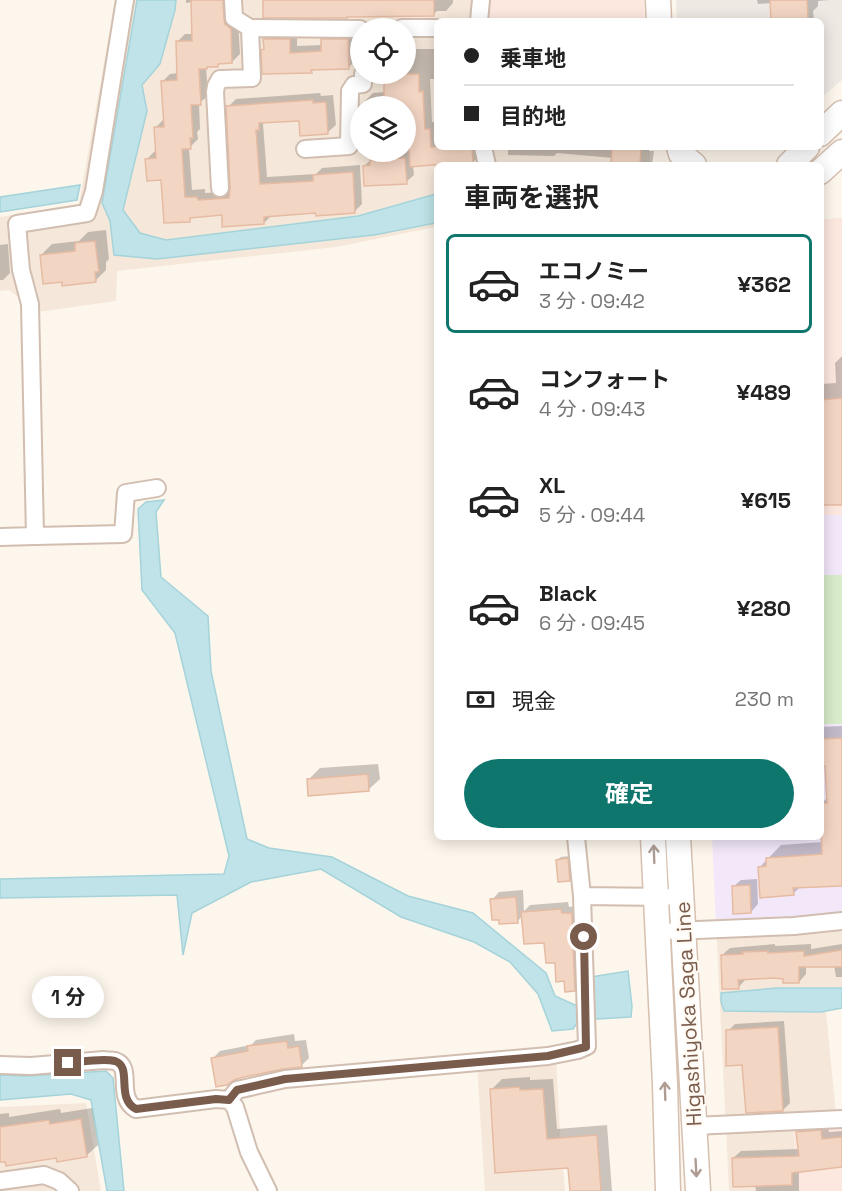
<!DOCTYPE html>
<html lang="ja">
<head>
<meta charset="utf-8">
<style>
	:root { --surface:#fff; --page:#f2f2f2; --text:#222; --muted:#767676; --line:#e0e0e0; --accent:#0f766e }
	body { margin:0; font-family:"Space Grotesk","Noto Sans JP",sans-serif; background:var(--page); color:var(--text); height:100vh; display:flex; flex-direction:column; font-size:22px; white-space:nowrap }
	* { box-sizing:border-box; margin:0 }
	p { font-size:20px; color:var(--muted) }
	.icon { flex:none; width:33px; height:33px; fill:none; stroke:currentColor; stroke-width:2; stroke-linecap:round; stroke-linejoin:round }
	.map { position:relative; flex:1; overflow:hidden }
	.details { position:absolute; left:434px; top:162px; width:390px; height:678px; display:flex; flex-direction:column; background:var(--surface); border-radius:9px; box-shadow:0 3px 15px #0003 }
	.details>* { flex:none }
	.hud { position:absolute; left:434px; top:18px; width:390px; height:132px; border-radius:9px; box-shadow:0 3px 15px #0003; display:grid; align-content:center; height:132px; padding:0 30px; background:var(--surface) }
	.fabs { position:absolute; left:350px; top:18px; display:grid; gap:12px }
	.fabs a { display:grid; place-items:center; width:66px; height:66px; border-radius:50%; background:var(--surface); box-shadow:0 3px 15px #0003; font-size:30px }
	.end { position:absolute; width:27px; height:27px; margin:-14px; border:8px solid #7a5c4d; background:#fff; box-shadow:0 0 0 3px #fff }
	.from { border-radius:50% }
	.bubble { position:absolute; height:42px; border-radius:21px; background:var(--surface); box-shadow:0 3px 15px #0003; font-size:20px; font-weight:700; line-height:42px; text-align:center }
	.hud b { display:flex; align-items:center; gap:21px; height:57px; font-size:22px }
	.hud b+b { border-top:2px solid var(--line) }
	.hud i { width:15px; height:15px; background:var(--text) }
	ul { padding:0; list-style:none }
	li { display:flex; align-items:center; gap:18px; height:99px; margin:0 12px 9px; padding:0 18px; border:3px solid transparent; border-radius:9px }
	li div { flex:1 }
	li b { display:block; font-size:22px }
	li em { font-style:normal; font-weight:700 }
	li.selected { border-color:var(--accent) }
	li>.icon { width:54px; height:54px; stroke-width:1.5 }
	h2 { padding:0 30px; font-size:27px; line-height:72px }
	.pay { display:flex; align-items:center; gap:15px; height:66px; padding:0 30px; font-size:22px }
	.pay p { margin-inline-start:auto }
	.primary-button { display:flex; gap:12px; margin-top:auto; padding:12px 30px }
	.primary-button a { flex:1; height:69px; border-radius:36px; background:var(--accent); color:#fff; font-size:24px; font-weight:700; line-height:69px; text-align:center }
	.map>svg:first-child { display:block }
	.residential { fill:#f5e8da; fill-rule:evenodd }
	.commercial { fill:#fde8e0 }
	.industrial { fill:#efe9e4 }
	.education { fill:#f3e8fa }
	.green { fill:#d8ecc9 }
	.water { fill:#bfe3e8; stroke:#a5d3da; stroke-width:1.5 }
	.shadow { fill:#0003 }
	.building { fill:#f3d5c3; stroke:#e6bba3; stroke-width:1.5 }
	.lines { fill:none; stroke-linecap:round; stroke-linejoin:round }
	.minor-casing { stroke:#d1beb0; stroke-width:20 }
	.secondary-casing { stroke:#d6c0b0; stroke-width:27 }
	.minor { stroke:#fff; stroke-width:16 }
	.secondary { stroke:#fff; stroke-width:24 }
	.oneway { stroke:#af9d94 }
	.route { stroke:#7a5c4d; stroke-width:8 }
	.labels { text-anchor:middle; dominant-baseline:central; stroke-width:4.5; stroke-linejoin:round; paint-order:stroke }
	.street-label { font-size:21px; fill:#7a5c4d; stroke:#fffaf3 }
</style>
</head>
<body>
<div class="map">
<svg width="842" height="1191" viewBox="0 0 842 1191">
	<rect width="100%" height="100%" fill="#fdf6ec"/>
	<!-- residential -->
	<path class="residential" d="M115,0H485L484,21H436V147H649L650,165H436V227L336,247L117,271L116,301L38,312L9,290L0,291V217L79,204ZM360,28H405V74H360ZM360,106H405V152H360Z
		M842,917V999L825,1001L837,1124L793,1129L799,1191H729L716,924Z
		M556,1058L560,1131L565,1191H485L477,1065Z
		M86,1103L101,1191H0V1107Z"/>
	<!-- commercial -->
	<path class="commercial" d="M485,0H644L645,21H484Z
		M836,218H842V515H821L820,220Z
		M842,1124V1191H799L793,1128Z"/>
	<!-- industrial -->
	<path class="industrial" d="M676,0H842V80L821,98L820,21H677Z"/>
	<!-- education -->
	<path class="education" d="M821,515H842V917L716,924L712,837H820Z"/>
	<!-- green -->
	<path class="green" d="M821,575H842V724H821Z"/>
	<!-- water -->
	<path class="water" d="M137,0H176L175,10L160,64L142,85L147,111L123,210L140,233L166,240L358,216L436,194V223L374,235L157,259L114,255L110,221L102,203Z
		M80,185L77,200L0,212V197Z
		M164,500L156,512L161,577L208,616L211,671L247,839L269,848L332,857L408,896L473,913L546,973L555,996L575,1005L591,1001V977L628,971L632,1006L631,1017L579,1020L573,1029L552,1031L538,994L510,962L474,942L401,917L321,869L251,882L192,913L183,955L177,895L0,898V879L224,874L229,856L175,633L142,590L138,509L146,502Z
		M777,988H842V1008L821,1012L724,1011L721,1002V993Z
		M106,1071L113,1078L124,1191H107L91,1100L71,1094L0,1100V1075L28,1076Z"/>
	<!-- shadow -->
	<path class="shadow" d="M186,0H231L238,21L240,54L232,62H221L217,65L208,66L206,67L208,96L199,103L200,129L197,132L198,139L189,148L192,190L205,189V193L232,191L228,107L236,99L320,93L321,96L333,95L336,125L328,132L300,119L266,121L263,124L267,177L316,174L322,168L360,165L362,204L354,212H317L272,215L264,223L223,214L193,216L189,220L163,178L147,159L155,151H157L155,128L163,120H165L163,81L170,74L178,73V41L185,34H193L192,2L186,3Z
		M265,0H453V3L446,11H437L433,15Z
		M757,0H829L818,1V6L813,11L814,21H772L771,3L758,4Z
		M272,32H297V46L323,45V40L330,32L355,33V61L348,68L314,69L311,72L263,50L265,48V39Z
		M405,49H436V79H430L432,122H436V147H479L480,156L472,163L413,165L414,175L406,182L364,166L379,153L410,151L408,125H405V106H365V101L373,93L385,92V74H405Z
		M508,147H649V151H654L652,165H613V158L557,153L554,156L508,155Z
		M106,230L109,259L106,262V270L95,281H63L41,255L52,244L79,241L88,232Z
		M8,244L10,273L3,280H0V245Z
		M842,356V503L820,504V384L836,383L835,363Z
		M842,726V884L801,886L793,894L759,868L781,845L823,842L821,804L828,797L826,765H820V727Z
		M378,764L380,779L368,790L308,780L320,768Z
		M570,856L573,876L569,879L557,860L561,857Z
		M757,879L758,904L751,912L733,887L741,880Z
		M523,890L524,911L530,905L568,902L569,907L579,906L581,982L574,990L566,980L546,941L523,915L517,922L492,900L499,892Z
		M775,944V946L811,944V949L842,944V977H836L834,965L806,966V974L799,982L784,978H745V980L738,988L722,955L730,948Z
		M784,1021L790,1103L783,1110L744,1063L728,1031L735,1024Z
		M294,1034L295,1041L306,1040L309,1058L301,1066L213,1058L220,1051L251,1045L256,1040Z
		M530,1077V1080L553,1079L557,1129L607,1125L612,1191H571L569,1167L491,1090L502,1079Z
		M92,1108L98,1145L86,1156H57L0,1161V1114L9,1113V1117L60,1109L61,1113Z
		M828,1124L829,1132L842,1131V1167L839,1168L838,1166L799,1171V1191H756L755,1185L733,1158L741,1151L800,1149L798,1133L805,1125Z"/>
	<!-- building -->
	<path class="building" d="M191,0H223L224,19L225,24L231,29L232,63L218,64V67H207V69H199L201,105H191L193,138H190L191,149H182L185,197H197L198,200L229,198L230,187L226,106L313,100V103L326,102L328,134L300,136L299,121L259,123V130H256L260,184L313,181V175L353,172L355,213L316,216L315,213L264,217V224L222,227V215L190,218V222L164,223L161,180L147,181L145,159L156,158L154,127H164L161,81L177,80L176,41H192Z
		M263,0H434V16L347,17V18H263Z
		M770,0H807L808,19H803V21H771Z
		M263,39H290V53L321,51V39H348L349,69L311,70L312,73L262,74L261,50L264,49Z
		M384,74H419V92L423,91L425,129H430L431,147H472L473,165H432L410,167L406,106H384Z
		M612,147H641L640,165H611Z
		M405,158L407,184L364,186L363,166L370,165V160Z
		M95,241L99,272H95L96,282L62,286V282L43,284L40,255L75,251V243Z
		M842,398V505H820V400Z
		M842,738V886L793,888L794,895L760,898L758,867L766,866V858L822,854L820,803H827L825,766H820V739Z
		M368,774L369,791L308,796L307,779Z
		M568,858L570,881L558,882L556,860Z
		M750,885L751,913L733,914L732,886Z
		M516,897L518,923L499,924V920H492L490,899Z
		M561,909L562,913H572V923L575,991L565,992L564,981L556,982L555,963H546L544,943L524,944L521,912Z
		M842,950V967H799V983H783V979L774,978L738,980L739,989H722L721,955L743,954L742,952L768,951V953L804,951V956Z
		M778,1027L783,1111L746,1113L742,1065L726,1066V1030Z
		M287,1041L288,1048L299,1046L302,1067L283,1069L244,1077L234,1080L227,1085L216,1087L211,1058L248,1051L247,1046Z
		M520,1087V1090L543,1089L547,1139L597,1135L601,1191H570L568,1168L495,1173L490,1089Z
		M81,1119L87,1157L57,1162L56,1158L6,1166L5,1162H0V1127L49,1120L50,1124Z
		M821,1130L822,1139L842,1137V1167L792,1173V1185L733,1187L732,1158L799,1156L796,1132Z"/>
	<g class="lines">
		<defs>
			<path id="minor" d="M233,0L234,18L250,28L360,29
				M479,21L481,0
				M402,28H436
				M483,147L487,165
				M305,149L349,146L350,91L354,85L363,84V74
				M220,188L215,92L216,86L220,79L252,78L250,28
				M35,536L123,534L126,493L157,488
				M0,537L35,536L30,304L21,270L17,224L87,213L94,191L125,0
				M576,837L582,896L666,897
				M673,931L794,926L842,921
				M0,1065L31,1066L104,1060C108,1061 111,1060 115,1061C134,1067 115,1097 136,1109L216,1099L229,1100L235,1107L249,1152L268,1191
				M229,1100L237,1090L285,1079L548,1056L578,1050L587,1046L582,896
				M694,1126L842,1119
				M0,1181L44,1175L59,1181L70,1191"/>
			<path id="secondary" d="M658,0L659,21
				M820,134L842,113
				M679,147L681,154L694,165
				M789,165L807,147
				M820,172L842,152
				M653,837L665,1084L668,1191
				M678,837L698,1191"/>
		</defs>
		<!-- minor casing -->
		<use href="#minor" class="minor-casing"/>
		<!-- secondary casing -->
		<use href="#secondary" class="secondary-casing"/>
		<!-- minor -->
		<use href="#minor" class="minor"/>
		<!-- secondary -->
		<use href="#secondary" class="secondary"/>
	</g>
	<!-- one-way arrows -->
	<defs><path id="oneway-shaft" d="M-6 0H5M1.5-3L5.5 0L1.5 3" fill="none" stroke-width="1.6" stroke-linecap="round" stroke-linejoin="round" transform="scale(1.5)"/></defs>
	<g class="oneway">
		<use href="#oneway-shaft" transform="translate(654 854) rotate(-92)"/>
		<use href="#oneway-shaft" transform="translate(665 1091) rotate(-92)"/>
		<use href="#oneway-shaft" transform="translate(696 1168) rotate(87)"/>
	</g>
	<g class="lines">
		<!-- route -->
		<path class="route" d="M68,1063C81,1062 102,1058 115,1061C133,1067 115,1098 136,1109L216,1099L229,1100L237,1090L285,1079L548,1056L586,1047L584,937"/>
	</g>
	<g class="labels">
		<!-- street labels -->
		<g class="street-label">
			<text transform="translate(688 1014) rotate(-93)">Higashiyoka Saga Line</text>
		</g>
	</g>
</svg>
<div class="fabs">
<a><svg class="icon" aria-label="locate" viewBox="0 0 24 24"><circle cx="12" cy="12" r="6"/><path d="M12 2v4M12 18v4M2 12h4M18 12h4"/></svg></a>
<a><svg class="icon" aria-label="layers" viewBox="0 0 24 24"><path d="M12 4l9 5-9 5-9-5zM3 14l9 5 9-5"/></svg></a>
</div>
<i class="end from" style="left:584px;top:937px"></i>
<i class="end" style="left:68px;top:1063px"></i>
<div class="bubble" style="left:32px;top:976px;width:72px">1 分</div>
<div class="hud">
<b><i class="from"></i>乗車地</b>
<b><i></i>目的地</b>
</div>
<section class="details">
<h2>車両を選択</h2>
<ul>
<li class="selected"><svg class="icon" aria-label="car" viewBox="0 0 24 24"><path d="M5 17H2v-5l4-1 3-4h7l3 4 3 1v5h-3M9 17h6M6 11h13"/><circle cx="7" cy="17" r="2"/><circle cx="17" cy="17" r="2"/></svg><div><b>エコノミー</b><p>3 分 · 09:42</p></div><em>¥362</em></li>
<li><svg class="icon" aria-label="car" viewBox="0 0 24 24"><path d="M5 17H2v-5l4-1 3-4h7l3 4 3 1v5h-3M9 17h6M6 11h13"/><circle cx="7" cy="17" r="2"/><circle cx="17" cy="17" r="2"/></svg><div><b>コンフォート</b><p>4 分 · 09:43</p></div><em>¥489</em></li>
<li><svg class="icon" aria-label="car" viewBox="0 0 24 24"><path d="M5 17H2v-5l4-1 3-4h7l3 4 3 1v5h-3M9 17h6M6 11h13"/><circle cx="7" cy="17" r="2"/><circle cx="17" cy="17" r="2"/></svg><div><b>XL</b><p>5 分 · 09:44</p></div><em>¥615</em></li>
<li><svg class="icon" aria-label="car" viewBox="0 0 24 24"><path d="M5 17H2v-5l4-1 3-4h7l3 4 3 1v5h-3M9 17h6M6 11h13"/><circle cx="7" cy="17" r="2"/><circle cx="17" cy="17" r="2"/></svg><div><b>Black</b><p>6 分 · 09:45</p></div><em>¥280</em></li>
</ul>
<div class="pay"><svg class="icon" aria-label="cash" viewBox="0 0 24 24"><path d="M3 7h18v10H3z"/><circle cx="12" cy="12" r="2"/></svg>現金<p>230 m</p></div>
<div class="primary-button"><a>確定</a></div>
</section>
</div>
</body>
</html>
